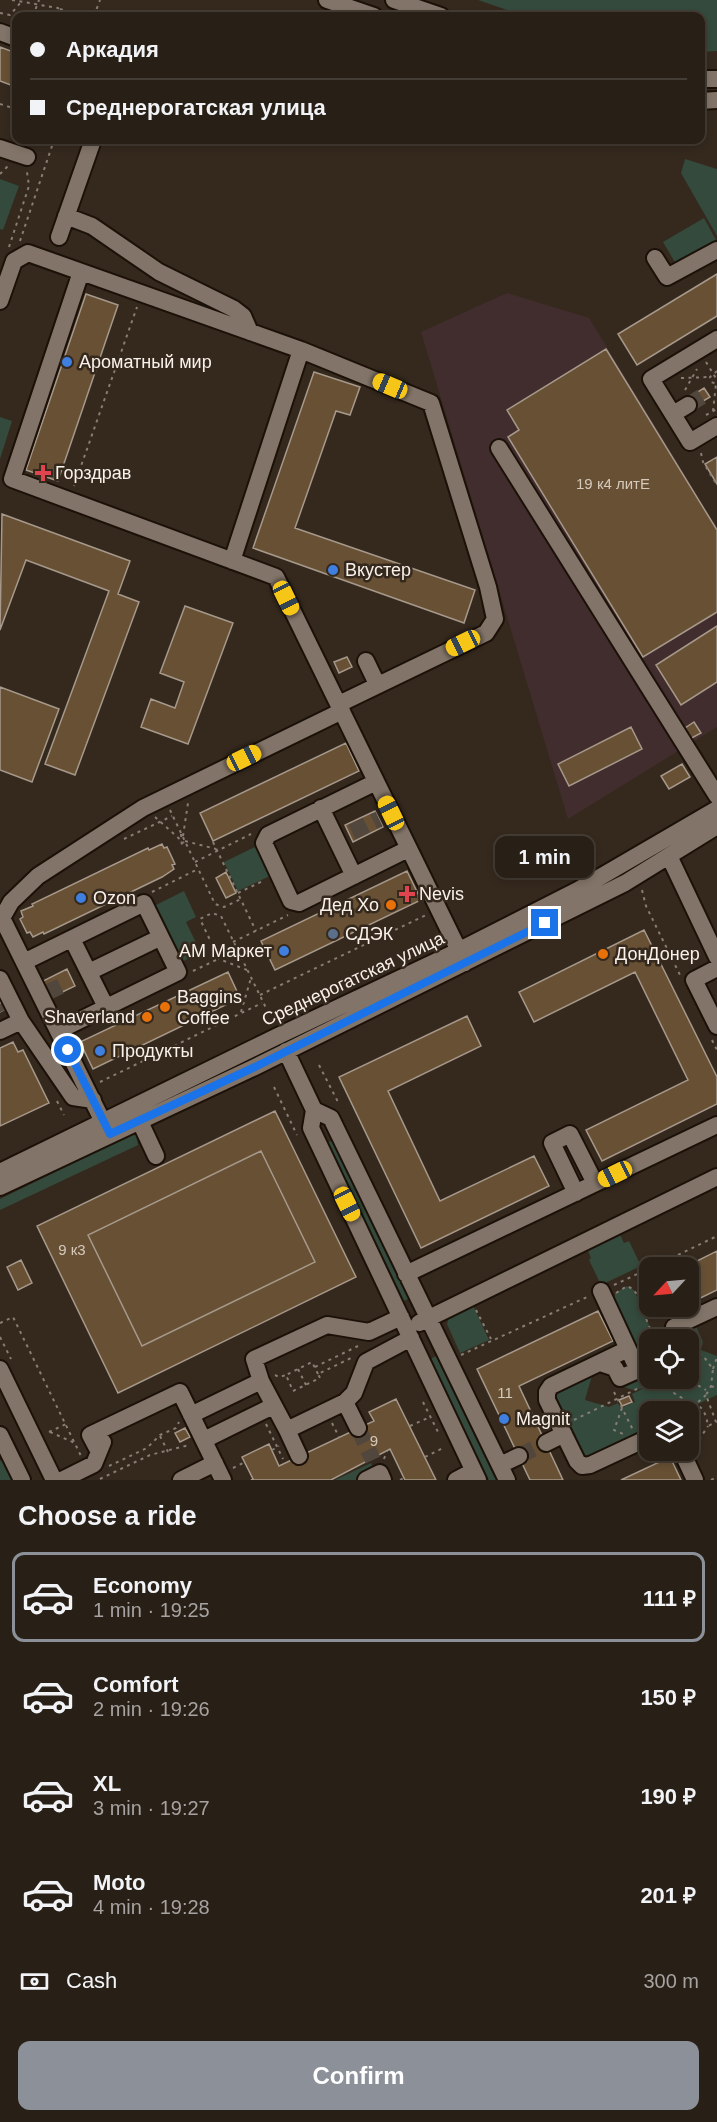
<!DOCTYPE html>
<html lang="en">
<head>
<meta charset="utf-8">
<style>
	:root { --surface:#281f16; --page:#342c23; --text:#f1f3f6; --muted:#a5a2a1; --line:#443d35; --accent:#8c9099 }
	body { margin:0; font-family:Helvetica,sans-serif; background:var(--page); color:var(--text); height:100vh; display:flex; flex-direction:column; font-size:22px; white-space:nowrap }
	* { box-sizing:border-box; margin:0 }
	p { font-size:20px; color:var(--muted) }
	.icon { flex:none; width:33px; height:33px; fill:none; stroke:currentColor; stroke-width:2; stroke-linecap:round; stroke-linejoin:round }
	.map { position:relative; height:1480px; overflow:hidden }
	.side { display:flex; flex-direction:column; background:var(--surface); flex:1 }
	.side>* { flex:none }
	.top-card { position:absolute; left:12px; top:12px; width:693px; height:132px; border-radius:12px; box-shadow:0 3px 9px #0003,0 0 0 2px var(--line); display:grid; align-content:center; height:132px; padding:0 18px; background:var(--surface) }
	.needle { width:39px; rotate:244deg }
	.fabs { position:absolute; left:639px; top:1257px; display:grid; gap:12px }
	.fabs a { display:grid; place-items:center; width:60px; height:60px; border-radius:12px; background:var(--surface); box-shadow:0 3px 9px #0003,0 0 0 2px var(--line); font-size:30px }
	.end { position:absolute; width:27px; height:27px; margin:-14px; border:8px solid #1a73e8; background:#fff; box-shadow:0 0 0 3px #fff }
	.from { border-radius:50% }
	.bubble { position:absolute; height:42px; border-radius:12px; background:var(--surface); box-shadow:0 3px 9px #0003,0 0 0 2px var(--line); font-size:20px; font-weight:800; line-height:42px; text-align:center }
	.car { position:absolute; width:18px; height:36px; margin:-18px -9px; border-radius:8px; box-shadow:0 0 4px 2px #0007; background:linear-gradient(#f5c518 24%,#345 0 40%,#f5c518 0 76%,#345 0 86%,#f5c518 0) }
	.top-card b { display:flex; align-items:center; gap:21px; height:57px; font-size:22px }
	.top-card b+b { border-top:2px solid var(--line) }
	.top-card i { width:15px; height:15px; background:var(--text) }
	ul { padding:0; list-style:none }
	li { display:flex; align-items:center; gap:18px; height:90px; margin:0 12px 9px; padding:0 6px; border:3px solid transparent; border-radius:12px }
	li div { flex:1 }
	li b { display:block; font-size:22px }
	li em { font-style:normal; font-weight:800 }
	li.current { border-color:var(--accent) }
	li>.icon { width:54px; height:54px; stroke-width:1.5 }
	h2 { padding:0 18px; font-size:27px; line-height:72px }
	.pay { display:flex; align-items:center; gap:15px; height:66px; padding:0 18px; font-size:22px }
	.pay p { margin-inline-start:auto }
	.cta { display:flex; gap:12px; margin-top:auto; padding:12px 18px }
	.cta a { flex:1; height:69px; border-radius:12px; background:var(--accent); color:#fff; font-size:24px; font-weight:800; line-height:69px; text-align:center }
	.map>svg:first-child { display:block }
	.commercial { fill:#412d2d }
	.green { fill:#334a3c }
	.building { fill:#685034; stroke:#a6998b; stroke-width:1.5; fill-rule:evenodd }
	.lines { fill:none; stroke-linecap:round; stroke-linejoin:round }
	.minor-tunnel { stroke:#52473d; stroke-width:16; stroke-dasharray:16 8; stroke-linecap:butt }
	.minor-casing { stroke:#1c1108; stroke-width:20 }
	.path { stroke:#877d74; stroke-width:2; stroke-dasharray:3 4.5; stroke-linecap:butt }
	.minor { stroke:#827468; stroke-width:16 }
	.route { stroke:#1a73e8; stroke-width:8 }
	.shop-dot { fill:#3f7fe0; stroke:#35291e; stroke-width:2 }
	.health-dot { fill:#e0444e; stroke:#35291e; stroke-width:2 }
	.food-dot { fill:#e8710a; stroke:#35291e; stroke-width:2 }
	.service-dot { fill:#5c6f8a; stroke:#35291e; stroke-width:2 }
	.labels { text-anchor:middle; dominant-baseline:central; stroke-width:5; stroke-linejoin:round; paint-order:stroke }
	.number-label { font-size:15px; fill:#d5c9bc }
	.poi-label { font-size:18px; fill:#f9f1ea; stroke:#35291e; text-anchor:start }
	.street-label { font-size:18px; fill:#f9f1ea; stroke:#35291e }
</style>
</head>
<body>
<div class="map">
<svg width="717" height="1480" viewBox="0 0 717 1480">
	<rect width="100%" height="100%" fill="#35291e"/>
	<!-- commercial -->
	<path class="commercial" d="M507,293L589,318L717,528V727L568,819L421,332Z"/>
	<!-- green -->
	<path class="green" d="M478,0H717V51L701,52L700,16H525Z
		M685,159L717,169V236L681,173Z
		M0,179L19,186L3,230L0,229Z
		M704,218L716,240L676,264L663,242Z
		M0,417L12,421L0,459Z
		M259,845L274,874L238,891L224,862Z
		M184,891L196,917L186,922L201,953L181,962L154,906Z
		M133,1134L136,1135L138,1145L0,1210V1199Z
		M333,1140L410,1298L404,1301L327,1143Z
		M618,1230L624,1243L629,1241L641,1266L601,1285L589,1260L591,1258L586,1246Z
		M627,1286L634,1290L652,1332L680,1339L650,1340V1378H688V1340L683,1339L685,1330L696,1326L703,1342L701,1350L717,1356V1395L683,1411L650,1412L649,1428L589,1458L582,1453L555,1399L559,1389L593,1372L585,1400L609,1407L618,1403L621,1408L635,1402L632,1394L644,1388L633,1390L616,1384L643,1370L615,1298V1293Z
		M473,1305L489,1340L460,1353L447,1324L449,1317Z
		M436,1356L496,1480H489L430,1359Z
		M3,1459L12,1480H0V1461Z
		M371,1463L373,1468L360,1480H335Z"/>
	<!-- building -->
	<path class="building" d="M0,47L16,53V87L0,81Z
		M717,274V316L637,365L618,334Z
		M86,294L118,305L58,481L26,470Z
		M606,349L717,530V612L643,657L508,437L519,430L507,410Z
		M314,372L360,387L350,415L336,411L295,528L475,590L464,623L253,548Z
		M704,388L710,397L690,409L685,400Z
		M717,457V484L705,464Z
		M2,514L130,561L118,594L139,602L75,775L45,764L109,591L26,560L0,630Z
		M185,606L233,623L188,744L141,727L151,699L175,708L184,682L160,673Z
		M717,626V682L681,705L656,665Z
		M347,657L352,667L339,673L334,662Z
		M0,687L59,709L32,782L0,770Z
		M694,722L701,733L688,740L682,730Z
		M631,727L642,749L569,786L558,764Z
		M346,743L359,771L213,841L200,813Z
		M682,764L690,777L669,789L661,776Z
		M375,811L383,827L353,842L345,825Z
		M162,844L164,848L167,847L175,864L172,865L174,869L162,877L44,934L43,932L33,937L30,932L27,933L20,919L23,917L21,911L33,906L32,904L148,848L149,850Z
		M407,871L421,900L275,970L261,941Z
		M226,872L236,893L226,898L216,878Z
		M644,930L717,1077V1104L602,1161L586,1130L688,1080L635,972L534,1022L519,992Z
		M67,969L75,986L48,999L41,982Z
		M228,972L240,998L93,1069L80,1042Z
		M0,991L8,1008L0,1012Z
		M467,1016L481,1046L388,1091L440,1201L534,1156L549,1186L421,1248L339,1077Z
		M13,1042L18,1052L23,1050L49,1103L0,1126V1048Z
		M275,1111L356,1277L118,1393L37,1226ZM261,1151L315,1262L142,1346L88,1235Z
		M261,1151L315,1262L142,1346L88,1235Z
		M717,1251V1290L688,1304V1268H683Z
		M21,1260L32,1283L18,1290L7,1267Z
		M655,1306H683L660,1318Z
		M598,1311L613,1341L519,1386L563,1480H530L477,1369Z
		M629,1396L632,1402L622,1406L619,1400Z
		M396,1399L436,1480H405L390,1449L331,1480H251L253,1479L242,1457L269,1444L279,1466L374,1421L369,1412Z
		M694,1411L699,1420L690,1425L688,1414Z
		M185,1428L190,1437L180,1442L175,1433Z
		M670,1457L681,1480H621Z"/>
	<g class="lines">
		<!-- minor-tunnel -->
		<path class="minor-tunnel" d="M688,405L706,394
			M352,832L379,819
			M46,993L61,986
			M0,1004L3,1011
			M358,1428L373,1460
			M519,1456L546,1443"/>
		<defs>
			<path id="minor" d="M327,0L374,16
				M394,0L441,16
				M0,32L16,38
				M700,79H717
				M700,101L717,100
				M0,148L27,157
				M66,216L92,226L159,272L234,309L243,316L250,332
				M59,237L93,140
				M655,258L667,277L717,250
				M81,272L12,479L276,577L465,963
				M0,301L14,261L28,253L301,350L431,403L488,587L495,619L486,633L339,704
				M717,339L651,379L690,442L717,426
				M673,414L688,405
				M499,448L717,796
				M232,561L301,350
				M366,661L377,684
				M376,782L268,835L264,843L291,901L299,903L408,849
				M321,808L354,876
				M669,856L717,957
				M72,939L106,1007
				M24,962L144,903L178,972L58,1031
				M717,968L694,980L717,1026
				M89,972L155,940
				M0,979L21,1021L73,1097L93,1100
				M0,1031L21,1021
				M286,1051L314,1110L311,1128L478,1480
				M314,1110L331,1118L507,1480
				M135,1111L156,1156
				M108,1132L2,918L11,902L38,876L143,808L342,711
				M0,1172L278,1036L458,951L578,890L717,809
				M0,1187L255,1067L625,883L717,826
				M576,1193L552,1143L570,1134L595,1183
				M406,1274L717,1125
				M601,1291L628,1349L551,1386L547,1392V1400L577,1461L582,1466L590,1465L650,1437
				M401,1317L369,1332L327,1325L254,1359L261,1381L287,1430L345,1402L354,1393L366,1362L411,1338
				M419,1323L717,1177
				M674,1327L717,1307
				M600,1363L615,1368L620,1378L638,1370L628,1349
				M0,1369L54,1480
				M345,1402L358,1428
				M191,1415L261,1381
				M287,1430L299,1456
				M0,1435L22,1480
				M204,1440L273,1406
				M546,1443L564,1434
				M681,1450L695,1480
				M99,1452L90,1435L180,1392L223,1480
				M500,1465L519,1456
				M62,1480L94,1464L103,1442
				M181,1480L215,1463
				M366,1480L380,1473L383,1480
				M456,1480L473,1471"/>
		</defs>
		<!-- minor casing -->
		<use href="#minor" class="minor-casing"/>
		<!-- path -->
		<path class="path" d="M12,0L58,8L66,16
			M60,9L80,16
			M0,13L10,15L21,2
			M33,16L39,0
			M94,16L100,0
			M0,104L16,109
			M33,144L39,140
			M0,174L8,166
			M20,241L54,140
			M9,247L29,186L27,172
			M706,362L717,380
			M717,371L710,377L711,382L717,384
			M681,378L710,377
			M685,390L697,369
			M713,411L716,384
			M706,415L717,409
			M701,453L703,462L717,485
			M74,486L137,307
			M170,810L215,904L224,907L241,899
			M155,817L184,843
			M181,834L182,847
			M183,836L188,803
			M124,839L172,816
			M185,841L216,849
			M213,842L256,931
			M195,862L251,834
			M642,890L646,906L680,975
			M152,892L198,869
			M238,893L265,880
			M233,942L288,915
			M247,970L219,959L200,919L212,913L221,916L268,1012
			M193,971L237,950
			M260,995L426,915
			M241,1012L251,978
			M712,1040L717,1050
			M319,1065L339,1104
			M100,1082L262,1003
			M274,1087L297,1135
			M57,1101L64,1115
			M651,1268L717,1236
			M614,1285L650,1268
			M616,1293L627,1286C648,1294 641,1334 663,1340
			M640,1298L641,1288
			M476,1310L491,1339
			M0,1323L13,1317L81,1456
			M0,1337L11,1359
			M642,1343L650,1349
			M643,1344L654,1335
			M461,1355L587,1297
			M688,1360L700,1356
			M315,1367L358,1346
			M298,1369L306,1385
			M713,1369L717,1357
			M318,1374L312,1362L286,1375L293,1391L320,1378L318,1374L351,1358
			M275,1375L279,1377L286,1375
			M669,1378L674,1393C692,1406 704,1399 708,1426L716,1422L706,1395L711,1386L713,1369L704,1357L688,1348
			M685,1378L706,1390
			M711,1386L717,1388
			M614,1392L633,1430
			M423,1402L438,1432
			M622,1408L614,1430L623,1434
			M687,1412L706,1395
			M574,1420L659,1378
			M332,1423L339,1437
			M266,1424L283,1459
			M410,1426L430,1417
			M49,1432L66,1424
			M50,1432L75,1443
			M160,1436L168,1452
			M695,1446L708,1426
			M272,1450L279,1446
			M425,1457L445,1447
			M384,1459L387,1451
			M109,1466L147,1448L160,1435L176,1428L179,1422
			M233,1468L245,1462
			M100,1479L150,1455L189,1445
			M400,1480L404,1478
			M711,1480L717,1477"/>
		<!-- minor -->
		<use href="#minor" class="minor"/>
	</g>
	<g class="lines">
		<!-- route -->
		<path class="route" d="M68,1050L110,1134L255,1067L545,923"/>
	</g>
	<!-- markers -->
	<g class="shop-dot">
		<circle cx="67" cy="362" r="6"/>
		<circle cx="333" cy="570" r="6"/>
		<circle cx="81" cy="898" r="6"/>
		<circle cx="284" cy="951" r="6"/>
		<circle cx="100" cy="1051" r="6"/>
		<circle cx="504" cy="1419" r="6"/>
	</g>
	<g class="health-dot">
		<path d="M40 464h6v6h6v6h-6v6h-6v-6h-6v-6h6z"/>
		<path d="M404 885h6v6h6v6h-6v6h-6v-6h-6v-6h6z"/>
	</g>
	<g class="food-dot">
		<circle cx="391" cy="905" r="6"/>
		<circle cx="603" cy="954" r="6"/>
		<circle cx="165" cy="1007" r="6"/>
		<circle cx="147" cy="1017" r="6"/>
	</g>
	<circle class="service-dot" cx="333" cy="934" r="6"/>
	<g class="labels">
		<!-- number labels -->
		<g class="number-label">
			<text x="613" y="483">19 к4 литЕ</text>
			<text x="72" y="1249">9 к3</text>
			<text x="505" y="1392">11</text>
			<text x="374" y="1440">9</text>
		</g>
		<!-- poi labels -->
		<g class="poi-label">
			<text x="79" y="362">Ароматный мир</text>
			<text x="55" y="473">Горздрав</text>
			<text x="345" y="570">Вкустер</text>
			<text x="419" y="894">Nevis</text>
			<text x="93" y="898">Ozon</text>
			<text x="379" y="905" text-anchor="end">Дед Хо</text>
			<text x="345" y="934">СДЭК</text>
			<text x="272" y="951" text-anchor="end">АМ Маркет</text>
			<text x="615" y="954">ДонДонер</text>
			<text x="177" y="997">Baggins<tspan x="177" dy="21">Coffee</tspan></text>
			<text x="135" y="1017" text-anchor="end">Shaverland</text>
			<text x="112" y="1051">Продукты</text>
			<text x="516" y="1419">Magnit</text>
		</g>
		<!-- street labels -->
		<g class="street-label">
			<text transform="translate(353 979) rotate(-25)">Среднерогатская улица</text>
		</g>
	</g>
</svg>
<div class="fabs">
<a><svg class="needle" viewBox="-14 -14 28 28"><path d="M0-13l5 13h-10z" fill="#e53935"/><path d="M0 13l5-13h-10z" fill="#a5a2a1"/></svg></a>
<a><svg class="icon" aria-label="locate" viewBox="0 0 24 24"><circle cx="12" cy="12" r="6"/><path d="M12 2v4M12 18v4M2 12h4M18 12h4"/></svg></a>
<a><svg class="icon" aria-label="layers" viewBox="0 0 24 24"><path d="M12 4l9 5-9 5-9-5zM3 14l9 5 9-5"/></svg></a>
</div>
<i class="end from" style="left:68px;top:1050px"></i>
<i class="end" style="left:545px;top:923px"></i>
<div class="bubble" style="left:495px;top:836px;width:99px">1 min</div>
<i class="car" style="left:390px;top:386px;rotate:293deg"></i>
<i class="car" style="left:286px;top:598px;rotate:154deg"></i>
<i class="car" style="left:463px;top:643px;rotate:244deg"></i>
<i class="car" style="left:244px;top:758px;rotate:64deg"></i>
<i class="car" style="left:391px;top:813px;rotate:334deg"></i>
<i class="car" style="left:615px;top:1174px;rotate:244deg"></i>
<i class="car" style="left:347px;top:1204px;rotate:154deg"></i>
<div class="top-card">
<b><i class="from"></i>Аркадия</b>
<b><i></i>Среднерогатская улица</b>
</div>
</div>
<section class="side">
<h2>Choose a ride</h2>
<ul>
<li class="current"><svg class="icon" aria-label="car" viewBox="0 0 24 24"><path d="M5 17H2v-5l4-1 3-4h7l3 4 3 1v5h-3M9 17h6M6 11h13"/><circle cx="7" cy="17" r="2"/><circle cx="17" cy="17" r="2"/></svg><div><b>Economy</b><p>1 min · 19:25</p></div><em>111 ₽</em></li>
<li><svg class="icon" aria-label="car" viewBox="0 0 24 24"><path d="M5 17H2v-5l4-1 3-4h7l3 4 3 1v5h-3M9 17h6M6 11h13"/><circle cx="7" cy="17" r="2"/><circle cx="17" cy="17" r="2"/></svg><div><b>Comfort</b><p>2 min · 19:26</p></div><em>150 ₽</em></li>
<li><svg class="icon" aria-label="car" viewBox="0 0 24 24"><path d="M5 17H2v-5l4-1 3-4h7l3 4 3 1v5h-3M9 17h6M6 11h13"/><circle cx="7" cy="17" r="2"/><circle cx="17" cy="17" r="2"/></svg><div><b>XL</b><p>3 min · 19:27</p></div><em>190 ₽</em></li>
<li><svg class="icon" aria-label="car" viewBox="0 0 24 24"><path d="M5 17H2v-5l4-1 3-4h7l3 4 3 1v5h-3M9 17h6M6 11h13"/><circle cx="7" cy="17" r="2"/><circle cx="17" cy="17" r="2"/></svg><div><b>Moto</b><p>4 min · 19:28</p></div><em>201 ₽</em></li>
</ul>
<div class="pay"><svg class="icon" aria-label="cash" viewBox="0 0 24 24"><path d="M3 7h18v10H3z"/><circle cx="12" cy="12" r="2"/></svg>Cash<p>300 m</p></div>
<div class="cta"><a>Confirm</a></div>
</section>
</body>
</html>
